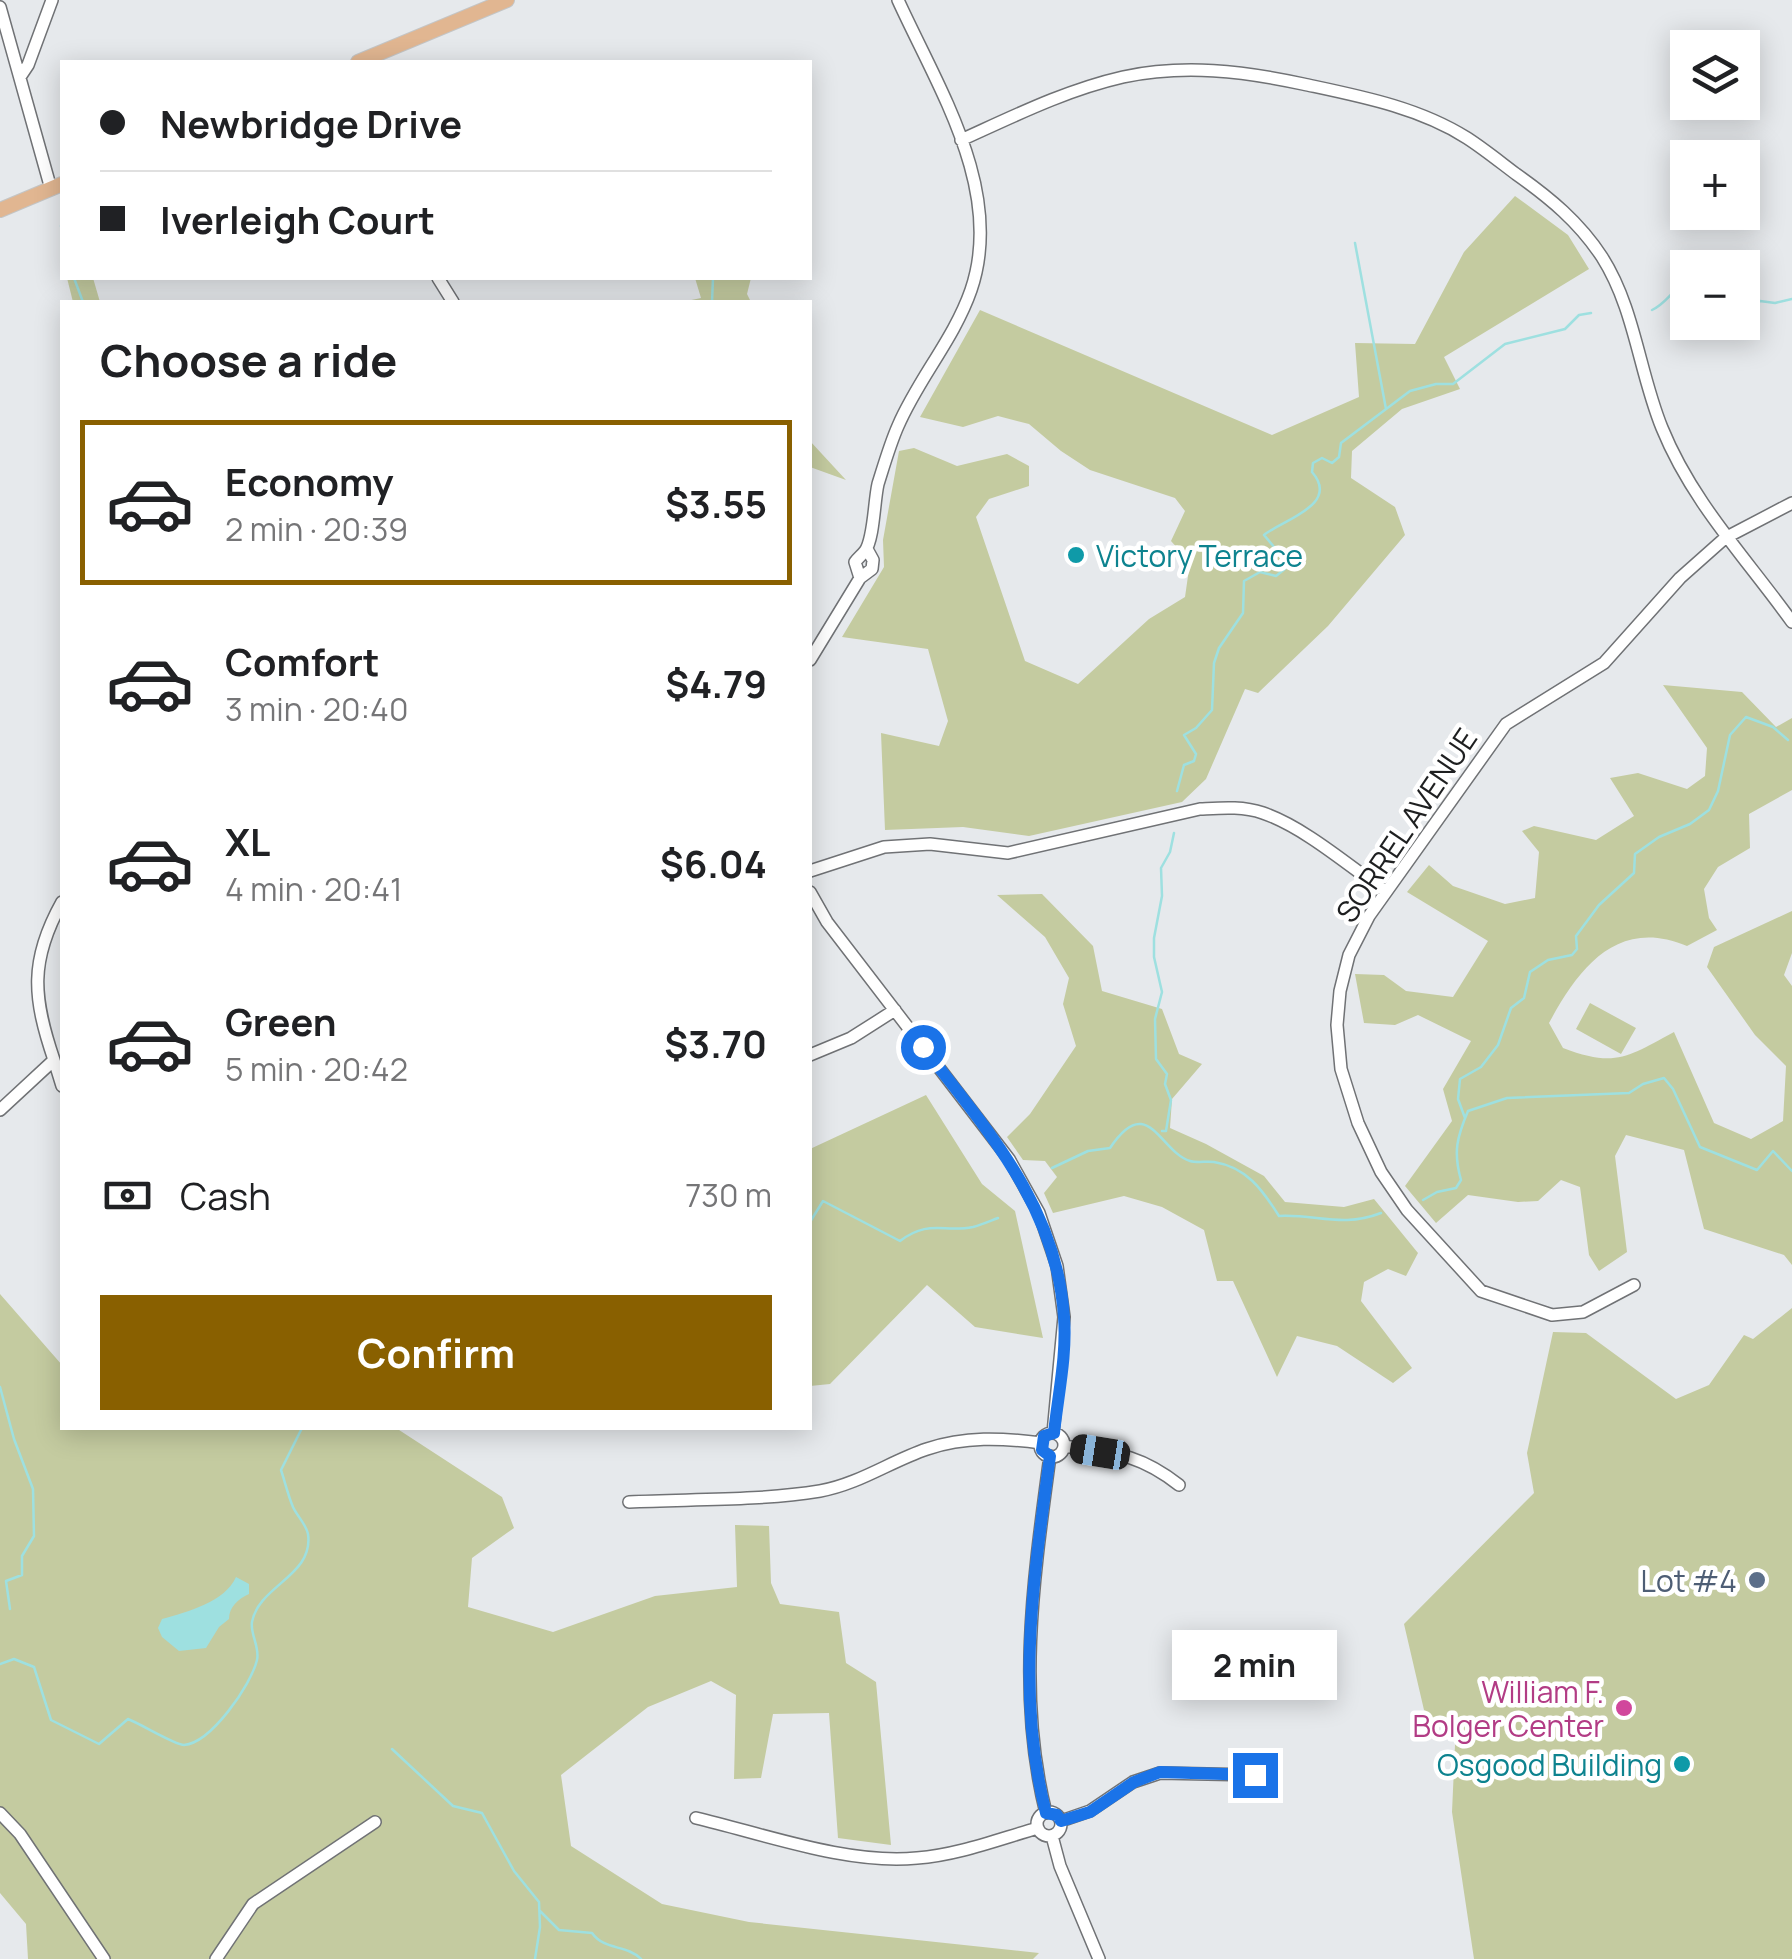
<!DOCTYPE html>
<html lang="en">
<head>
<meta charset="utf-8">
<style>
	:root { --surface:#fff; --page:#f2f2f2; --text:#202124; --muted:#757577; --line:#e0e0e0; --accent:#896000 }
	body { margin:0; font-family:Manrope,sans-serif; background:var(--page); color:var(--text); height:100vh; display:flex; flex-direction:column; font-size:38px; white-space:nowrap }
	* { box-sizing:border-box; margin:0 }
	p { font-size:32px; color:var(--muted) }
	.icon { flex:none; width:55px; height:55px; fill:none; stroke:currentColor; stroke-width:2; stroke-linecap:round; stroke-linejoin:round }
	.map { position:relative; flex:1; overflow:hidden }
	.drawer { position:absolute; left:60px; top:300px; width:752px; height:1130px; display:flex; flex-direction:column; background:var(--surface); border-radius:0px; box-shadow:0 5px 25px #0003 }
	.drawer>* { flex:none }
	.hud { position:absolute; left:60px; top:60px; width:752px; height:220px; border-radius:0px; box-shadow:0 5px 25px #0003; display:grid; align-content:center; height:220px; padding:0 40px; background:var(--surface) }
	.fabs { position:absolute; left:1670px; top:30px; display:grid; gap:20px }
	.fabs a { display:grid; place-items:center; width:90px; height:90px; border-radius:0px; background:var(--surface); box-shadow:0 5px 25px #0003; font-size:50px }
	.end { position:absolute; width:45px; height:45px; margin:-22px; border:12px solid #1a73e8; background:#fff; box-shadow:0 0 0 5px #fff }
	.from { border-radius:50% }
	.bubble { position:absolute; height:70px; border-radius:0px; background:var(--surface); box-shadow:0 5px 25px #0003; font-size:32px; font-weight:700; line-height:70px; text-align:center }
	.car { position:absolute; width:30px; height:60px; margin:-30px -15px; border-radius:12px; box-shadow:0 0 8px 2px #0007; background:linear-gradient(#222 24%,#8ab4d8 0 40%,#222 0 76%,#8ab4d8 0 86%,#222 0) }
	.hud b { display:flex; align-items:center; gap:35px; height:95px; font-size:38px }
	.hud b+b { border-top:2px solid var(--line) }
	.hud i { width:25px; height:25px; background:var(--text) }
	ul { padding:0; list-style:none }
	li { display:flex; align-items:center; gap:30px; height:165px; margin:0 20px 15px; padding:0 20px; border:5px solid transparent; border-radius:0px }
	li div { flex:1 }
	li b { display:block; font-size:38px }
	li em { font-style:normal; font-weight:700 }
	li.selected { border-color:var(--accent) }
	li>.icon { width:90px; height:90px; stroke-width:1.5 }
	h2 { padding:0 40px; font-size:45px; line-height:120px }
	.pay { display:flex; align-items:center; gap:25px; height:110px; padding:0 40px; font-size:38px }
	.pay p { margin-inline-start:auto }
	.cta { display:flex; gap:20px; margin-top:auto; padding:20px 40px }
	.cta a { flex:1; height:115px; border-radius:0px; background:var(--accent); color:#fff; font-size:40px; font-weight:700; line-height:115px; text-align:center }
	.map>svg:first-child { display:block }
	.green { fill:#c4cba0 }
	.water { fill:#9ee0e0 }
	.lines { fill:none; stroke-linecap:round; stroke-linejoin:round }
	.stream { stroke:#9ee0e0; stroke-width:2.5 }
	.minor-casing { stroke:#707275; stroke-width:14 }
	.major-casing { stroke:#c4c5c5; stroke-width:16 }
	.minor { stroke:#fff; stroke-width:11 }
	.major { stroke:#e1b691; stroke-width:14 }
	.route { stroke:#1a73e8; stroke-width:12 }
	.culture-dot { fill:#0f9aa8; stroke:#fff; stroke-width:4 }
	.service-dot { fill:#5c6f8a; stroke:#fff; stroke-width:4 }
	.hotel-dot { fill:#d1479c; stroke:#fff; stroke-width:4 }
	.labels { text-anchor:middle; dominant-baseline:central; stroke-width:9; stroke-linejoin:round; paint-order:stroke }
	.culture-label { font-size:30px; fill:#0d838f; stroke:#fff; text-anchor:start }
	.street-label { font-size:30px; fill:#1e1f20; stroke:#fff }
	.service-label { font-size:30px; fill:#4e5e75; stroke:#fff; text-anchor:end }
	.hotel-label { font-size:30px; fill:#b23c85; stroke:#fff; text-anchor:end }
</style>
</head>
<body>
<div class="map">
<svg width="1792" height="1959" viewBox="0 0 1792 1959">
	<rect width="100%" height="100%" fill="#e6e9ec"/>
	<!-- green -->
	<path class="green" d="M1515,196L1568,235L1589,269L1444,357L1460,389L1402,409L1352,451L1351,478L1395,507L1405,535L1328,626L1258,693L1245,689L1206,779L1182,802L1029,836L963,827L885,830L881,733L939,746L948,721L928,649L842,637L884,567L883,540L899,451L914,448L957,466L1007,454L1029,466V486L989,499L976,517L1025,661L1078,684L1149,619L1185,597L1190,562L1171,541L1185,511L1175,498L1090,470L1061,451L1029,424L998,416L963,427L920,417L980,310L1272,435L1359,397L1355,343L1415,344L1464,252Z
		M67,278H93L100,302H73Z
		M695,278H751L747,294L751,302H682L701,298Z
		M810,441L846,480L810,467Z
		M1663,685L1742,692L1776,727L1792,718V790L1749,814L1750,848L1718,867L1704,889L1709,918L1717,930L1687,946C1617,917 1579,968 1549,1023L1563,1048C1616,1068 1627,1057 1674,1032L1714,1123L1751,1139L1783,1121L1786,1066L1755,1035L1707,967L1714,947L1792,911V953L1784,975L1792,986V1265L1784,1255L1704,1229L1684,1150L1626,1135L1615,1156L1627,1252L1599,1271L1589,1255L1580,1187L1561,1180L1538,1201L1518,1202L1468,1195L1436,1223L1405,1186L1452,1121L1443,1089L1471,1041L1418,1015L1395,1025L1364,1023L1355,974L1384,975L1406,991L1453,997L1488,941L1407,892L1429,865L1453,886L1505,904L1535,898L1539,852L1522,831L1534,826L1596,840L1634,816L1610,778L1638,773L1687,789L1705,776L1707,748Z
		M1042,894L1093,946L1102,991L1162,1009L1179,1054L1202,1064L1172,1099L1170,1128L1206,1144L1264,1176L1285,1202L1344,1207L1374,1199L1418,1253L1406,1276L1388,1269L1364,1282L1361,1301L1412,1368L1393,1383L1337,1346L1297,1336L1277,1377L1233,1281H1217L1204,1230L1162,1207L1124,1196L1053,1213L1044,1193L1057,1177L1045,1161L1023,1160L1007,1137L1030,1114L1076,1046L1063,1004L1069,978L1045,937L997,895Z
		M1590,1003L1636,1028L1621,1054L1576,1029Z
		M926,1095L982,1184L1015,1211L1043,1338L975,1327L927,1285L830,1384L810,1386V1149Z
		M0,1294L62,1365V1428H396L502,1497L514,1528L472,1558L468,1607L553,1632L655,1596L737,1587L735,1525L769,1526L771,1583L780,1604L839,1612L846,1663L876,1682L891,1845L838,1838L829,1713L773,1714L761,1778L734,1779L736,1695L711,1681L648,1707L561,1775L571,1846L662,1904L749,1922L1039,1953L1033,1959H28L26,1924L0,1893Z
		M1792,1308V1959H1474L1452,1812L1456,1723L1439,1725L1424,1710L1404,1624L1534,1493L1527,1453L1553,1332L1586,1333L1676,1399L1709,1385L1744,1335L1753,1339Z"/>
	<!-- water -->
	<path class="water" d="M236,1577L249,1584V1594C238,1599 229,1607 229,1619L219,1627L206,1648L179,1651L162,1637L158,1628L162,1619C187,1612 225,1602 236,1577Z"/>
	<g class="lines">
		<!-- stream -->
		<path class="stream" d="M61,226L62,229
			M1355,243L1386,409
			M74,278L83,302
			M712,302L713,278
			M1742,303L1751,307L1760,301L1775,303L1792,299
			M1652,310C1666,303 1669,294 1681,286L1688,287
			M1177,791L1184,765L1194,761L1196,754L1184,735L1196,728L1212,710L1214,663L1219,648L1243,613L1244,581L1260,572L1276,576L1286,568L1280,554L1264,535C1282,520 1341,505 1312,472L1313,463L1322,458L1332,463L1339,457L1341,443L1410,391L1436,384H1453L1505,344L1565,329L1579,315L1591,313
			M1465,1118L1458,1099L1460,1079L1481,1067L1498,1045L1511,1008L1524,998L1530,972L1548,960L1572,955L1577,949L1576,936L1599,905L1634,873L1635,854L1659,837L1690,824L1709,810L1718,791L1730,735L1746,717L1773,727L1788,740
			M1162,1131H1166L1171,1100L1165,1084L1167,1074L1156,1059L1155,1019L1162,992L1154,957V938L1162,896L1161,868L1170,852L1174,833
			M1052,1168L1088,1151L1110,1148C1148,1091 1160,1152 1190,1161C1197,1163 1206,1161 1214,1162C1246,1167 1262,1189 1279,1216C1317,1214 1342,1228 1381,1213
			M1423,1200L1437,1192L1456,1188L1461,1180C1453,1152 1457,1137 1468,1111L1507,1098L1629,1093L1643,1084L1664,1078L1673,1089L1700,1147L1757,1170L1773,1151L1792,1171
			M810,1222L823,1201L900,1241C929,1219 943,1233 973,1227C981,1225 990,1221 998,1218
			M0,1387L14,1439L33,1489L34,1536L22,1556V1575L6,1581L10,1609
			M0,1664L14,1659L34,1667L51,1720L99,1744L128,1719C141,1724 175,1745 184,1745C211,1743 251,1685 257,1660C260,1647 250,1634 252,1622C259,1585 314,1576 308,1534C306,1524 297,1516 293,1507C288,1495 285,1482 281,1470L302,1428
			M392,1749L453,1806L482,1813L514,1871L539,1902L540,1927L535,1959
			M540,1911L559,1930L592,1933C605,1951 626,1944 641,1959"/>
		<defs>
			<path id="minor" d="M0,7L51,189
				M20,77L28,65L52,0
				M961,140C1014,116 1066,90 1123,77C1184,64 1243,71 1303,84C1359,96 1418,107 1467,138C1484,149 1500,162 1516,174C1550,198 1579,222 1602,257C1635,309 1639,372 1662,428C1692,502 1746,558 1792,622
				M438,278L453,302
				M860,578L855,562C858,558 862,555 865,551C874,539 874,501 878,484C884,465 890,444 898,426C918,379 954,339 971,290C1005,191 938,88 898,0
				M810,660L860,578L872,569L873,560L867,549
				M810,871L884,847L930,844L1008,853L1200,809C1221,808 1242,806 1263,813C1304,827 1349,866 1385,891
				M810,892L827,922L1009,1159L1039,1213L1057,1266L1064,1317L1053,1433
				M810,1055L851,1038L895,1010
				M54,1060L62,1086
				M0,1110L54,1060C33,998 29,961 62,902
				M1634,1285L1583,1312L1552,1315L1481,1291L1407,1210L1381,1172L1358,1123L1341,1069L1337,1025L1340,991L1349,955L1369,916L1506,724L1604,663L1680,578L1725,538L1792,503
				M1040 1445a12 12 0 1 1 24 0a12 12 0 1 1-24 0Z
				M1064,1446C1113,1453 1138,1453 1179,1485
				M629,1502C692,1499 758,1501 820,1491C859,1484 891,1461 927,1449C965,1436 1002,1438 1041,1443
				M1037 1824a12 12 0 1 1 24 0a12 12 0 1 1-24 0Z
				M0,1813L20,1834L104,1959
				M1046,1813C1016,1694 1034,1575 1050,1456
				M696,1818C764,1834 848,1865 917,1858C958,1855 999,1839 1038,1828
				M1061,1821L1090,1811L1133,1782L1160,1773L1255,1775
				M1052,1836L1060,1866L1099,1959
				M216,1959L253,1904L375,1822"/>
			<path id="major" d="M358,62L507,0
				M0,210L62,184"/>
		</defs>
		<!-- minor casing -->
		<use href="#minor" class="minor-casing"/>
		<!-- major casing -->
		<use href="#major" class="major-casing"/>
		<!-- minor -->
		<use href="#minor" class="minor"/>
		<!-- major -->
		<use href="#major" class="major"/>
	</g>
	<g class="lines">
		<!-- route -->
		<path class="route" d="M923,1047C987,1130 1057,1207 1064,1317C1067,1355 1058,1395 1054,1433L1044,1436L1042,1450L1050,1456C1034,1576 1015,1693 1046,1813L1057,1815L1061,1821L1090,1812L1134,1782L1160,1772L1255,1775"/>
	</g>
	<!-- markers -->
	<g class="culture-dot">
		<circle cx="1076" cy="555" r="10"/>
		<circle cx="1682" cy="1764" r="10"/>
	</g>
	<circle class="service-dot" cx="1757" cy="1580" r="10"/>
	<circle class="hotel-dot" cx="1624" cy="1708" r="10"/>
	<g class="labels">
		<!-- culture labels -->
		<g class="culture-label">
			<text x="1096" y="555">Victory Terrace</text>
			<text x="1662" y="1764" text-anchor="end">Osgood Building</text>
		</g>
		<!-- street labels -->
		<g class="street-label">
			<text transform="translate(1406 825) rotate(-56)">SORREL AVENUE</text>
		</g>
		<!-- service labels -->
		<g class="service-label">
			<text x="1737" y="1580">Lot #4</text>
		</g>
		<!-- hotel labels -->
		<g class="hotel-label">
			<text x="1604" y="1691">William F.<tspan x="1604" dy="34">Bolger Center</tspan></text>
		</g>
	</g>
</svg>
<div class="fabs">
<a><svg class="icon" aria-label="layers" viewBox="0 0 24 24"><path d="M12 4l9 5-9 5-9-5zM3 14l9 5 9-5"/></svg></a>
<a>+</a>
<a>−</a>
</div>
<i class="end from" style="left:923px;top:1047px"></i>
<i class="end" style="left:1255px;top:1775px"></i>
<div class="bubble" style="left:1172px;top:1630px;width:165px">2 min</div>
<i class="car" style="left:1100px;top:1452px;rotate:279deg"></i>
<div class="hud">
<b><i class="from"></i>Newbridge Drive</b>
<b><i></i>Iverleigh Court</b>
</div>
<section class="drawer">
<h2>Choose a ride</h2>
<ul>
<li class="selected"><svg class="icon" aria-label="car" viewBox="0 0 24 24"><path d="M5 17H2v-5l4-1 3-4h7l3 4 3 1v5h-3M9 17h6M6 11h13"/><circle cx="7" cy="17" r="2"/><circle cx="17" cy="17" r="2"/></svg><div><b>Economy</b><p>2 min · 20:39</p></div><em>$3.55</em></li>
<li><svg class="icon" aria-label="car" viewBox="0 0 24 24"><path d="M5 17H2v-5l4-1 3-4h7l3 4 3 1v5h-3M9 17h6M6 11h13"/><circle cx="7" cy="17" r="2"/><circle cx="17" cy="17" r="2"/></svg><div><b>Comfort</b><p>3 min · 20:40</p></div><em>$4.79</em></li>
<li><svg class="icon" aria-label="car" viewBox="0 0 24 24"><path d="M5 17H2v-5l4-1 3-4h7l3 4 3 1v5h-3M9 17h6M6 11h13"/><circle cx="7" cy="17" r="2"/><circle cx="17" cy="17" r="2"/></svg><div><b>XL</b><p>4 min · 20:41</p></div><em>$6.04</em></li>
<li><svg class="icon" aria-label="car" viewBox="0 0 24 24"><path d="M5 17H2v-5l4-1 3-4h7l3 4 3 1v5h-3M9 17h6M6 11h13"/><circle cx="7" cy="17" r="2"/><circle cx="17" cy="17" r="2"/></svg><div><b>Green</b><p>5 min · 20:42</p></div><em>$3.70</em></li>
</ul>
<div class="pay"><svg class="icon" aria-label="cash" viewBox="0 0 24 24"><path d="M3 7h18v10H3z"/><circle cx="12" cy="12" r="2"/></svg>Cash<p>730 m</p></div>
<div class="cta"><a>Confirm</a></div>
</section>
</div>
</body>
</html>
